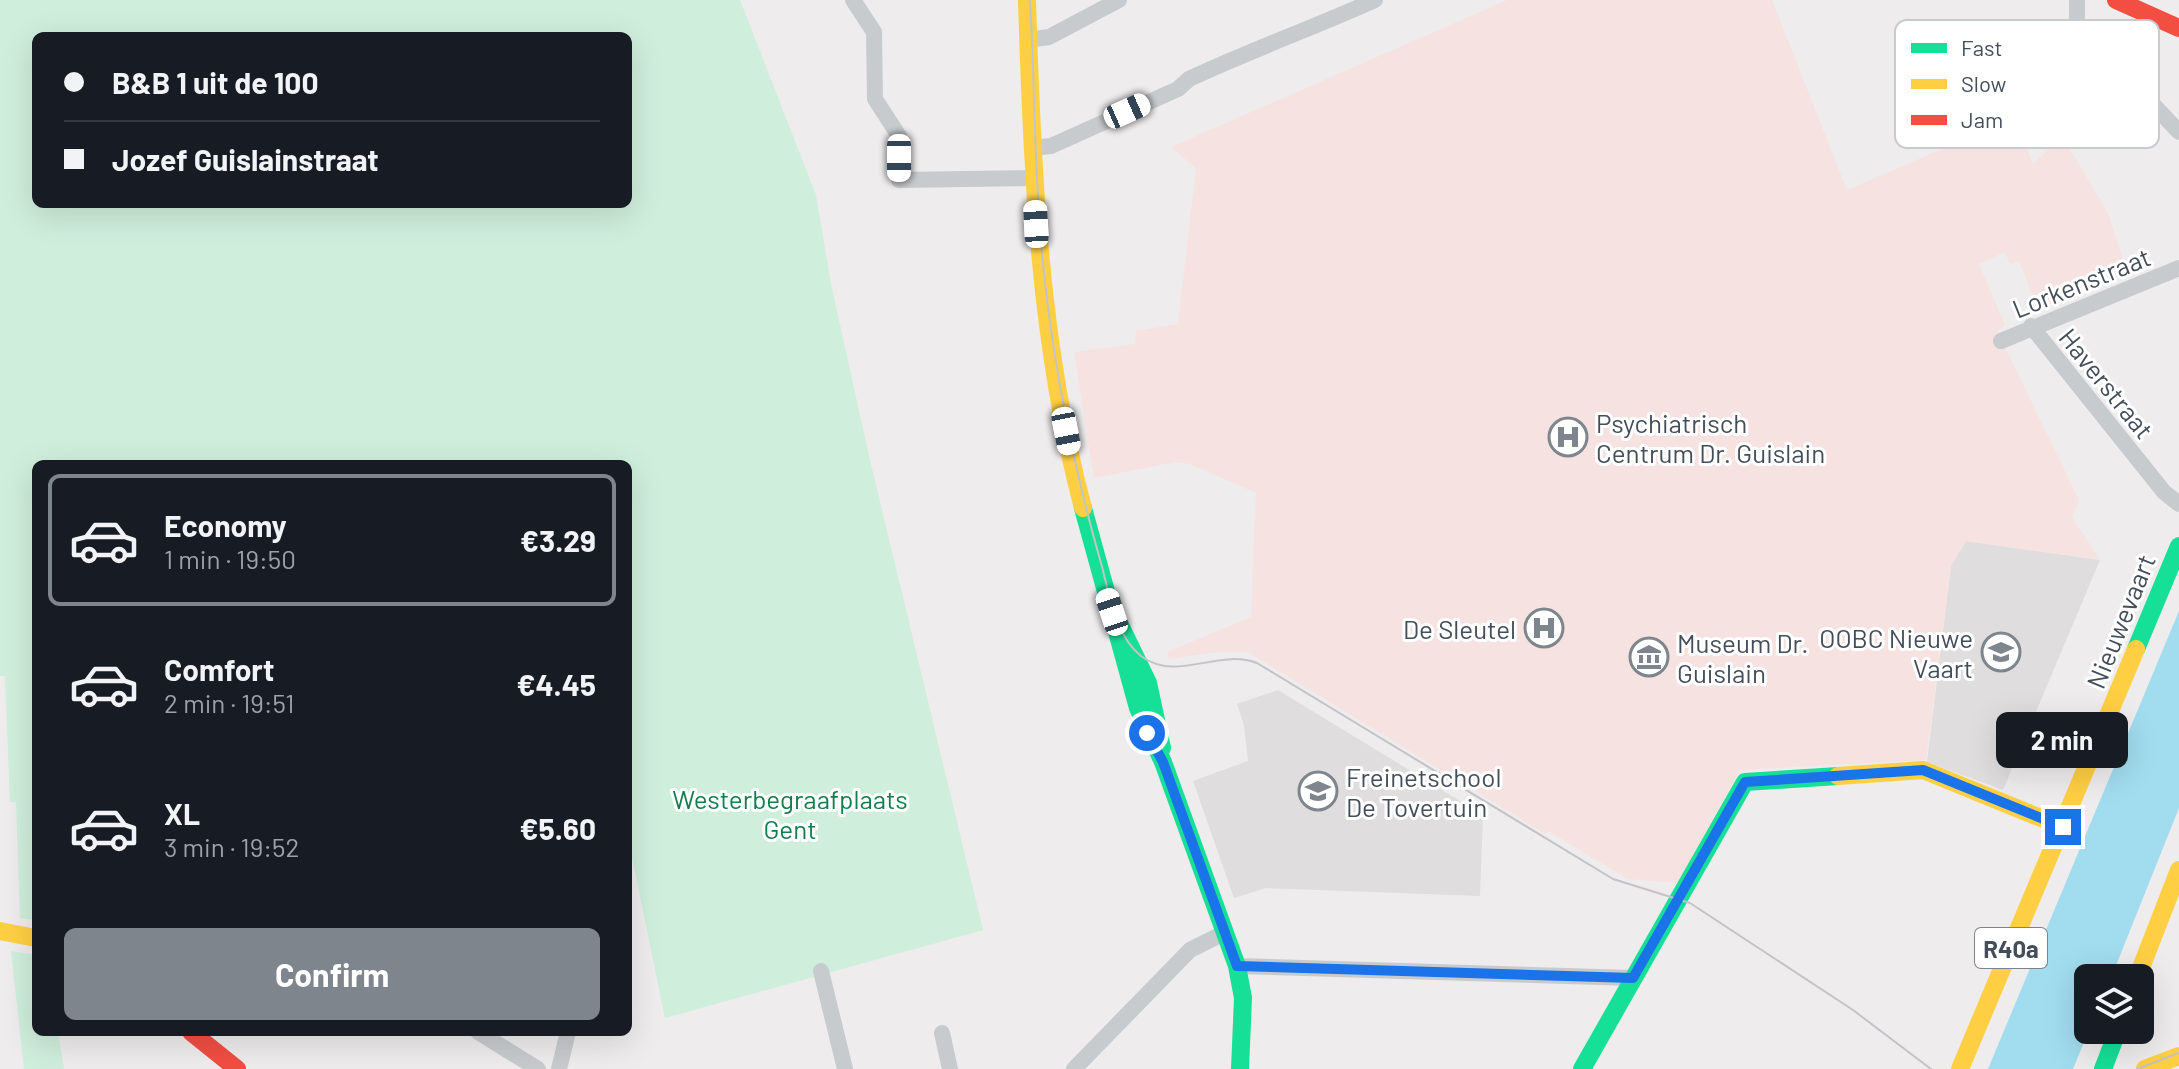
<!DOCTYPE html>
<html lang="en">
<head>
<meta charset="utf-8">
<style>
	:root { --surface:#171b24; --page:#20242c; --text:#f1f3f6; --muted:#9ea1a6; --line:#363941; --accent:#7f858d }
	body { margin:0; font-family:Barlow,sans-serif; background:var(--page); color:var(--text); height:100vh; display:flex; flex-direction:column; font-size:30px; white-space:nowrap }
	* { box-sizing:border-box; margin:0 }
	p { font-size:26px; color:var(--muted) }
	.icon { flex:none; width:44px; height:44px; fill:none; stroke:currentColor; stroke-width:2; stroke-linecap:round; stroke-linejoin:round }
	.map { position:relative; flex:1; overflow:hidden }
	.side { position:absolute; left:32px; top:460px; width:600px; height:576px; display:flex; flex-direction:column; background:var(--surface); border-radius:12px; box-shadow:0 8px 32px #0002 }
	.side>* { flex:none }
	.top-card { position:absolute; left:32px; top:32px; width:600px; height:176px; border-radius:12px; box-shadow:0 8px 32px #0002; display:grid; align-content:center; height:176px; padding:0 32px; background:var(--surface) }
	.controls { position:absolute; left:2074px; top:964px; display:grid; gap:16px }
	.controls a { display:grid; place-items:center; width:80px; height:80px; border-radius:12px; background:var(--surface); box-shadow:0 8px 32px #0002; font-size:40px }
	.end { position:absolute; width:36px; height:36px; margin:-18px; border:10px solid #1a73e8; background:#fff; box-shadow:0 0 0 4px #fff }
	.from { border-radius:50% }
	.bubble { position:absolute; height:56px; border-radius:12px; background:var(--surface); box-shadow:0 8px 32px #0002; font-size:26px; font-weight:700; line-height:56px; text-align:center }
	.car { position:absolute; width:24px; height:48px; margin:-24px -12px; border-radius:10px; box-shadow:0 0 6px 2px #0007; background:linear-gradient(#fff 24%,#345 0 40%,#fff 0 76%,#345 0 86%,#fff 0) }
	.top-card b { display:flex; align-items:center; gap:28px; height:76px; font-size:30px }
	.top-card b+b { border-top:2px solid var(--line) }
	.top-card i { width:20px; height:20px; background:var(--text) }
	ul { padding:14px 0 0; list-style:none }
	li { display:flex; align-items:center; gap:24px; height:132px; margin:0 16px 12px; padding:0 16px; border:4px solid transparent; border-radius:12px }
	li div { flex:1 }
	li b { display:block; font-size:30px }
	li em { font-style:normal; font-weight:700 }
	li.current { border-color:var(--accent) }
	li>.icon { width:72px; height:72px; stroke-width:1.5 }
	.action { display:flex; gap:16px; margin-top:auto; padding:16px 32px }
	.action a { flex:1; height:92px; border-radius:12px; background:var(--accent); color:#fff; font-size:32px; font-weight:700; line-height:92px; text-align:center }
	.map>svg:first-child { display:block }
	.education { fill:#dfddde }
	.medical { fill:#f6e3e1 }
	.green { fill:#cfeedc; fill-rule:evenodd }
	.water { fill:#a1dcef }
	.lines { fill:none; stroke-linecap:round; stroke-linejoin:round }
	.street { stroke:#c8cbcd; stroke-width:16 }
	.fast { stroke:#16e098; stroke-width:18 }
	.slow { stroke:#ffcf43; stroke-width:18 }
	.jam { stroke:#f24e42; stroke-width:18 }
	.tram { stroke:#c2c4c7; stroke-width:2 }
	.route { stroke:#1a73e8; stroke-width:10 }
	.labels { text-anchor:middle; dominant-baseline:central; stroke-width:6; stroke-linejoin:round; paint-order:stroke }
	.shield { fill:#fff; stroke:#7b838c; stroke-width:2 }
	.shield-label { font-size:24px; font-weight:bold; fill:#434e5a }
	.street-label { font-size:26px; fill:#434e5a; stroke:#fff }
	.poi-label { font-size:26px; fill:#434e5a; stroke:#fff; text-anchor:start }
	.park-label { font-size:26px; fill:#117e4b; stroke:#fff }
	.key { fill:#fff; stroke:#c7cace; stroke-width:2 }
	.key-label { font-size:22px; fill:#434e5a }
</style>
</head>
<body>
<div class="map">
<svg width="2179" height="1069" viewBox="0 0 2179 1069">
	<rect width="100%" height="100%" fill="#eeecec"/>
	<!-- education -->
	<path class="education" d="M1966,541L2100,560L2003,790L1927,762L1951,566Z
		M1278,690L1483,815L1480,896L1266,888L1234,898L1193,781L1248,761L1244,725L1237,704Z"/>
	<!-- medical -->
	<path class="medical" d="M1507,0H1772L1847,190L2014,118L2033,164L2062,136L2108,213L2128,275L2038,309L2019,261L2010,264L2005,252L1979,264L2005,325L1997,331L2079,500L2072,517L2100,560L1966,541L1951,566L1926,760L1740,770L1678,883L1628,879L1548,831L1545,834L1248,652H1217L1169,659L1167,652L1251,617L1256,493L1190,464L1175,462L1094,478L1074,352L1135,344L1136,331L1178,324L1196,168L1171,147Z"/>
	<!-- green -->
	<path class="green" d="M0,0H740L816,195L831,284L869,456L983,930L665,1018L628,838V464H36V920L20,918L16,802H10L5,676H0ZM36,36H628V204H36Z
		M11,951L36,955V1032H58L64,1069H24Z"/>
	<!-- water -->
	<path class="water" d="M2179,611V808L2111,978H2088L2089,1030L2073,1069H1988Z"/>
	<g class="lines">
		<!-- street -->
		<path class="street" d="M853,0L874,32L875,99L899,136V180L1033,178
			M2077,0V24L2179,132
			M1028,40L1049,37L1119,0
			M1032,148L1051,146L1178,89L1189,79C1251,50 1313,28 1375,0
			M2031,326L2164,492L2179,504
			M2001,341L2179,268
			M1237,966L1633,978
			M821,971L845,1069
			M478,1032L538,1069
			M942,1033L950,1069
			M559,1069L568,1032
			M1074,1069L1190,950L1224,933"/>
		<!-- fast -->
		<path class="fast" d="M1083,508L1138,708L1163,762L1237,966L1243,998L1240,1069
			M1119,623L1148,683L1162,748
			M2136,649L2179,546
			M1582,1069L1745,782L1838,776
			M2103,1069L2118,1030"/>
		<!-- slow -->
		<path class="slow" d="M1027,0C1032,170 1039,343 1083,508
			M1838,776L1923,770L2063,827
			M0,931L36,938
			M2137,978L2179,870
			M1960,1069L2136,649
			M2145,1069L2179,1056"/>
		<!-- jam -->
		<path class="jam" d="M2116,0L2179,28
			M191,1032L237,1069"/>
		<!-- tram -->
		<path class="tram" d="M1030,0C1035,84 1034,170 1042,254C1052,358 1072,462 1101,563C1109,592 1115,636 1141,656C1177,683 1218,648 1257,663L1613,879L1690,903L1853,1010L1931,1069
			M2137,1069L2179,1053"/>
	</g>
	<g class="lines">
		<!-- route -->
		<path class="route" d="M1147,733L1163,762L1237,966L1633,978L1745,782L1923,770L2063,827"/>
	</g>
	<!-- icons -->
	<defs>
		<symbol id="hospital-ring" viewBox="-11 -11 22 22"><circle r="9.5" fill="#fff" stroke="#7f858d" stroke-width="1.5"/><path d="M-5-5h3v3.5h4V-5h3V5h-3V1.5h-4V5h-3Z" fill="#7f858d"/></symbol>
		<symbol id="school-ring" viewBox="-11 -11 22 22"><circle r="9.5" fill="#fff" stroke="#7f858d" stroke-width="1.5"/><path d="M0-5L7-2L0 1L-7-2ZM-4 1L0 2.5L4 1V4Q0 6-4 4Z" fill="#7f858d"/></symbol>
		<symbol id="museum-ring" viewBox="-11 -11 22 22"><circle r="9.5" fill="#fff" stroke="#7f858d" stroke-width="1.5"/><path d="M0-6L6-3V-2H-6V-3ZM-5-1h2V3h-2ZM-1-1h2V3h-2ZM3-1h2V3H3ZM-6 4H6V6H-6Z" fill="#7f858d"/></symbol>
	</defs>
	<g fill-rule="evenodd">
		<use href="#hospital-ring" x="1546" y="415" width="44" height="44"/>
		<use href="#hospital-ring" x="1522" y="606" width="44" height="44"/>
		<use href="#school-ring" x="1979" y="630" width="44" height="44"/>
		<use href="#museum-ring" x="1627" y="635" width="44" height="44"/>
		<use href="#school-ring" x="1296" y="769" width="44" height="44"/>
	</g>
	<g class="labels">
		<!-- shield labels -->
		<rect class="shield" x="1975" y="928" width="72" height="40" rx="6"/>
		<g class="shield-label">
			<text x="2011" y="948">R40a</text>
		</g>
		<!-- street labels -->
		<g class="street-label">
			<text transform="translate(2081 282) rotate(-22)">Lorkenstraat</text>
			<text transform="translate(2107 383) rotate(51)">Haverstraat</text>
			<text transform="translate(2120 621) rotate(-68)">Nieuwevaart</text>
		</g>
		<!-- poi labels -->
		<g class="poi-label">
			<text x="1596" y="422">Psychiatrisch<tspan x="1596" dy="30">Centrum Dr. Guislain</tspan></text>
			<text x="1516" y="628" text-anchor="end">De Sleutel</text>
			<text x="1973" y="637" text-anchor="end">OOBC Nieuwe<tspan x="1973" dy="30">Vaart</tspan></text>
			<text x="1677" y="642">Museum Dr.<tspan x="1677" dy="30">Guislain</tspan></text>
			<text x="1346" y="776">Freinetschool<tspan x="1346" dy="30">De Tovertuin</tspan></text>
		</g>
		<!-- park labels -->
		<g class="park-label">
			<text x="790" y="798">Westerbegraafplaats<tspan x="790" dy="30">Gent</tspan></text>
		</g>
	</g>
	<!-- legend -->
	<rect x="1895" y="20" width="264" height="128" rx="12" class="key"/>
	<rect x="1911" y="43" width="36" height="10" fill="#16e098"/>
	<rect x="1911" y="79" width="36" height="10" fill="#ffcf43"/>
	<rect x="1911" y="115" width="36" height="10" fill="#f24e42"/>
	<g class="key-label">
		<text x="1961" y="56">Fast</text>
		<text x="1961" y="92">Slow</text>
		<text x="1961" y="128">Jam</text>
	</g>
</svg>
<div class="controls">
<a><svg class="icon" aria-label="layers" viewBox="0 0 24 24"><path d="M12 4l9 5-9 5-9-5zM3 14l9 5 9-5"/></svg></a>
</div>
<i class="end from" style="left:1147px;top:733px"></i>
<i class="end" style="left:2063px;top:827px"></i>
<div class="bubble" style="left:1996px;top:712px;width:132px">2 min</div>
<i class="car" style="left:1127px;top:111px;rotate:66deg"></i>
<i class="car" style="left:899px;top:158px;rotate:180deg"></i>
<i class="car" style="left:1036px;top:224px;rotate:357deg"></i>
<i class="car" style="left:1066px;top:431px;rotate:169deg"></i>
<i class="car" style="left:1112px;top:612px;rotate:342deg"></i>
<div class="top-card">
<b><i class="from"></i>B&amp;B 1 uit de 100</b>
<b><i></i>Jozef Guislainstraat</b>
</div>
<section class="side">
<ul>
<li class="current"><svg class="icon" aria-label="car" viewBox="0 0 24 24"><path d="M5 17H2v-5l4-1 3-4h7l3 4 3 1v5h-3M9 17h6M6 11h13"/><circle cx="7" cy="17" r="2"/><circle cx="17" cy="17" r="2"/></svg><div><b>Economy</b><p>1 min · 19:50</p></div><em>€3.29</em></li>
<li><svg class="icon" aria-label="car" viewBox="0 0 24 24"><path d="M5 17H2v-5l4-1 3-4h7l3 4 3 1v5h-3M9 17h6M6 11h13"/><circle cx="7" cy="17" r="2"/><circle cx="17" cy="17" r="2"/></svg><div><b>Comfort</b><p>2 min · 19:51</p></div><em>€4.45</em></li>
<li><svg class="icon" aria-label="car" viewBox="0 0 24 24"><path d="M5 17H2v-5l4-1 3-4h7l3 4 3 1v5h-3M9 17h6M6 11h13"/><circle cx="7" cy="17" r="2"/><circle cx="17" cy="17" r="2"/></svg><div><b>XL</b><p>3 min · 19:52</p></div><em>€5.60</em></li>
</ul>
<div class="action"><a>Confirm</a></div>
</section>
</div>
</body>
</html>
